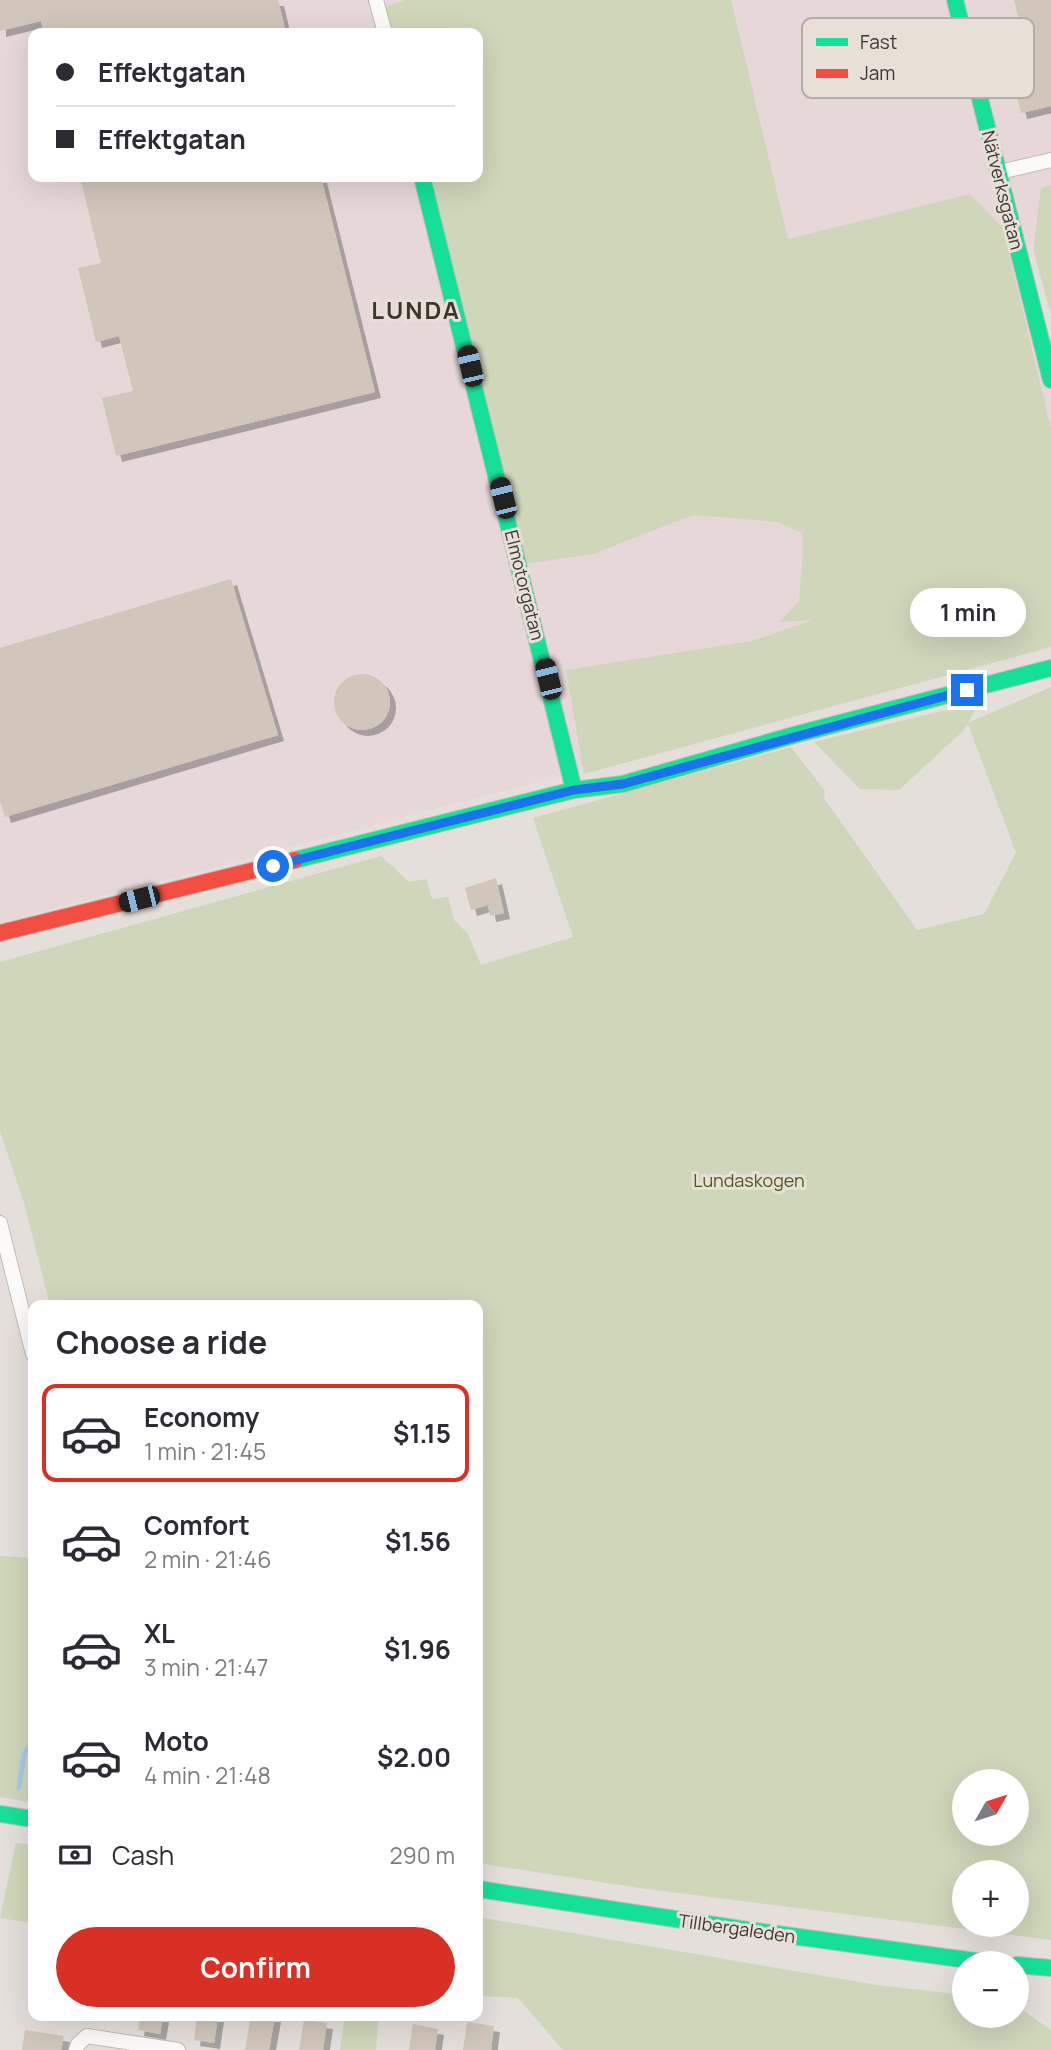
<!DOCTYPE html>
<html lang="en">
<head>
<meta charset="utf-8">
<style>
	:root { --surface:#fff; --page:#f2f2f3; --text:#2b2b33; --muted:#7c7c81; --line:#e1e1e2; --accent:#d93025 }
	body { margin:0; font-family:Manrope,sans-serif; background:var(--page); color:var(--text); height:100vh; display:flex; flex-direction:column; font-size:26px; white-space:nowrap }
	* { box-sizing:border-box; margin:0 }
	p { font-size:23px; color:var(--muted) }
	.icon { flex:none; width:38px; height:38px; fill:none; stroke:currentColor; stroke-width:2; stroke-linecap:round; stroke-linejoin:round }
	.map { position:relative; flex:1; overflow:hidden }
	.sheet { position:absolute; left:28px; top:1300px; width:455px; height:721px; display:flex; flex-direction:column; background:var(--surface); border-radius:14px; box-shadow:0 7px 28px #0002 }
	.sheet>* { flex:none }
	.banner { position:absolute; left:28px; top:28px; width:455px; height:154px; border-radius:14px; box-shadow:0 7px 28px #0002; display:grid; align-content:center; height:154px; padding:0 28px; background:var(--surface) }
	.needle { width:46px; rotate:51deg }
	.buttons { position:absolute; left:952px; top:1769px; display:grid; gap:14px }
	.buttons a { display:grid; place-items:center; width:77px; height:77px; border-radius:50%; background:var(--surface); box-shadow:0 7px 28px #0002; font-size:35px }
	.end { position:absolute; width:32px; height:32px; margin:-16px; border:9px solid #1a73e8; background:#fff; box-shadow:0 0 0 4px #fff }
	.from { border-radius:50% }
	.bubble { position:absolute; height:49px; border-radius:24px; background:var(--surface); box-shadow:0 7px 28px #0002; font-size:23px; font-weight:700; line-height:49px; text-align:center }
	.car { position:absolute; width:21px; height:42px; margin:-21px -10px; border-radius:9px; box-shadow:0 0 5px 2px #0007; background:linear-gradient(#222 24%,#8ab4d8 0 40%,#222 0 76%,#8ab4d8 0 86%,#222 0) }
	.banner b { display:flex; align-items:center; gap:24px; height:66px; font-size:26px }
	.banner b+b { border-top:2px solid var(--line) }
	.banner i { width:18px; height:18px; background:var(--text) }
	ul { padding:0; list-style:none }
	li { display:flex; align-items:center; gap:21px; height:98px; margin:0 14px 10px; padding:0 14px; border:4px solid transparent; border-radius:14px }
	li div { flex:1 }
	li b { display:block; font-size:26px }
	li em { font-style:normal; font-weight:700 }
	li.active { border-color:var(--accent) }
	li>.icon { width:63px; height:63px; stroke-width:1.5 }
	h2 { padding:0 28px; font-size:32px; line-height:84px }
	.pay { display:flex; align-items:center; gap:18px; height:77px; padding:0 28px; font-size:26px }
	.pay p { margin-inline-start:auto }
	.cta { display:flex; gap:14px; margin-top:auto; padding:14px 28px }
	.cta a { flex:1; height:80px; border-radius:42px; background:var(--accent); color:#fff; font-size:28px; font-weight:700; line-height:80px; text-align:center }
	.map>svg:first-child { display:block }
	.industrial { fill:#e7d7d9; fill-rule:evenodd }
	.green { fill:#cfd6ba; fill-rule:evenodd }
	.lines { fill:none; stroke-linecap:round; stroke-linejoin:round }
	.stream { stroke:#a8cbe9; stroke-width:5 }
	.building { fill:#d0c6ba; filter:url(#shadow) }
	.street-casing { stroke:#bfbcb7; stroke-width:16 }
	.fast-casing { stroke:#bfbcb7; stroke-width:18 }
	.jam-casing { stroke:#bfbcb7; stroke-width:18 }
	.street { stroke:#fbfaf9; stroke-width:14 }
	.fast { stroke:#16e098; stroke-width:16 }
	.jam { stroke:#f24e42; stroke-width:16 }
	.route { stroke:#1a73e8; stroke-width:9 }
	.labels { text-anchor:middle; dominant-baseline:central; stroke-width:6; stroke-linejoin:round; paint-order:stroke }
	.street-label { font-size:18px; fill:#3a3732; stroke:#e8e0d6 }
	.park-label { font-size:18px; fill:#4a5d1e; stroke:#e8e0d6 }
	.district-label { font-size:24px; font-weight:bold; letter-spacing:2px; fill:#3c362d; stroke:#e8e0d6 }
	.key { fill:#e8e0d6; stroke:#b4ada5; stroke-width:2 }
	.key-label { font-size:19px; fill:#3a3732 }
</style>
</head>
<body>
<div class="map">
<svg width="1051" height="2050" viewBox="0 0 1051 2050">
	<defs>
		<filter id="shadow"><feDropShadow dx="6" dy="6" stdDeviation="0" flood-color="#0004"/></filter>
	</defs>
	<rect width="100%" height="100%" fill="#e4dfda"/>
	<!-- industrial -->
	<path class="industrial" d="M0,0H1051V185L1041,188L1027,276L1051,396V647L0,923ZM33,33H478V177H33Z"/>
	<!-- green -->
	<path class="green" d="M405,0H731L788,239L970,194L1003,228L1051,429V647L584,774L566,670L752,641L813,620L779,622L799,602L803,553L802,533L778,522L693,515L593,554L525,564L428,177H478V33H392L385,7Z
		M1051,185V315L1033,248L1041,188Z
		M1051,687V1940L640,1888L478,1863V1306L50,1305L25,1206L0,1131V962L381,856L409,882L426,879L432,899L448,897L454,920L468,934L481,965L573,937L533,818L791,747L825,791L824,798L917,930L984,914L1016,853L968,724L963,731L899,790L860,789L814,742L979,702L968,723ZM964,1782H1017V1834H964ZM964,1872H1017V1925H964Z
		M0,1556L33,1558V1803L0,1797Z
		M16,1843L33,1845V1923L0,1918Z
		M478,1917L877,1985L964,1995V2016H1017V2006L1051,2030V2050H563L518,1998L478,1996Z
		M345,2016H379L376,2050H340Z"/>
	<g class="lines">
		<!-- stream -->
		<path class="stream" d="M19,1788L24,1754L33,1740"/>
	</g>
	<!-- building -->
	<path class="building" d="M0,0H278L286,33H44L41,21L0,31Z
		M1014,0H1051V106L1021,113L1000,29L1020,24Z
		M80,177H321L375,392L116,456L102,398L133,391L119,336L96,342L78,268L101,263Z
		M231,579L278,735L5,817L0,801V648Z
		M334 702a28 28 0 1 1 56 0a28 28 0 1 1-56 0Z
		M496,878L504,913L490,916L488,905L471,910L465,888Z
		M140,2016H163L160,2034L138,2030Z
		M197,2016H218L214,2043L194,2040Z
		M251,2016H275L269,2050H245Z
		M304,2020L327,2023L323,2050H299Z
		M467,2022L494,2026L491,2050H463Z
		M413,2024L438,2029L435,2050H409Z
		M25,2030L64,2036L61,2050H22Z"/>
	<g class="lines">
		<defs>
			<path id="street" d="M376,0L385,33
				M1000,172L1051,160
				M0,1223L33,1354
				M76,2050L78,2044L87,2036L178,2050"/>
			<path id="fast" d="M955,0L1051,380
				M422,177L574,790
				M295,860L574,790L623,784L794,735L1051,668
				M0,1814L33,1819
				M478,1889L741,1929L997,1964
				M1017,1965L1051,1968"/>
			<path id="jam" d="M0,933L295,860"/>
		</defs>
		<!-- street casing -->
		<use href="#street" class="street-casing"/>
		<!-- fast casing -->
		<use href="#fast" class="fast-casing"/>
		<!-- jam casing -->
		<use href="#jam" class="jam-casing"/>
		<!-- street -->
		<use href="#street" class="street"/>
		<!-- fast -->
		<use href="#fast" class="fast"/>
		<!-- jam -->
		<use href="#jam" class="jam"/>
	</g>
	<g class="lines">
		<!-- route -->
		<path class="route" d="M273,866L574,790L623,784L967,690"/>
	</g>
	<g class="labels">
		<!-- street labels -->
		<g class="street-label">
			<text transform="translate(1003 190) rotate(76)">Nätverksgatan</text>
			<text transform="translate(525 585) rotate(76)">Elmotorgatan</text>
			<text transform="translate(737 1928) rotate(8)">Tillbergaleden</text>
		</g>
		<!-- park labels -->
		<g class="park-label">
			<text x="749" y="1180">Lundaskogen</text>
		</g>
		<!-- district labels -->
		<g class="district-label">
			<text x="416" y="309">LUNDA</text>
		</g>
	</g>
	<!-- legend -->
	<rect x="802" y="18" width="232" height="80" rx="10" class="key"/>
	<rect x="816" y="38" width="32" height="8" fill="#16e098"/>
	<rect x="816" y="69" width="32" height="9" fill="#f24e42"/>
	<g class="key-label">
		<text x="860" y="49">Fast</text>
		<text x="860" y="80">Jam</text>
	</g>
</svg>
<div class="buttons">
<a><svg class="needle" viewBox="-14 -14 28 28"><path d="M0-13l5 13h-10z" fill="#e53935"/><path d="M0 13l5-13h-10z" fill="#7c7c81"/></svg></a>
<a>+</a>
<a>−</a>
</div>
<i class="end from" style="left:273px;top:866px"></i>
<i class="end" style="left:967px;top:690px"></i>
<div class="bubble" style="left:910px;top:588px;width:116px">1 min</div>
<i class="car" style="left:470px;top:366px;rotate:347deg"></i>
<i class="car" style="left:503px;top:498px;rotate:346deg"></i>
<i class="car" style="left:548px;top:679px;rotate:346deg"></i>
<i class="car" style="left:139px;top:899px;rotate:256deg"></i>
<div class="banner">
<b><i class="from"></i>Effektgatan</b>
<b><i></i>Effektgatan</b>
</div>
<section class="sheet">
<h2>Choose a ride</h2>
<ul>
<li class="active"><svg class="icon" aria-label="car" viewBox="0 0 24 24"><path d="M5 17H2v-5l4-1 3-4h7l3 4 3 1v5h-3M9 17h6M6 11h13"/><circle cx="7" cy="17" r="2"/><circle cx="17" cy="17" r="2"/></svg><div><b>Economy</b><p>1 min · 21:45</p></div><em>$1.15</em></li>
<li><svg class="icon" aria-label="car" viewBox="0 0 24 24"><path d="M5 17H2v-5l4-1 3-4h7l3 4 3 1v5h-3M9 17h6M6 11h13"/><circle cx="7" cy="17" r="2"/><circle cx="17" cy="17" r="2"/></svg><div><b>Comfort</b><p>2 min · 21:46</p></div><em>$1.56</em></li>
<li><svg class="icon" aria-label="car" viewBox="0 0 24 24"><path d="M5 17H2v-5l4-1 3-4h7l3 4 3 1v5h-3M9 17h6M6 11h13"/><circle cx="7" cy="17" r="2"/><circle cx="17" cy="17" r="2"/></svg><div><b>XL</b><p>3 min · 21:47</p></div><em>$1.96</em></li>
<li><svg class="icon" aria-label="car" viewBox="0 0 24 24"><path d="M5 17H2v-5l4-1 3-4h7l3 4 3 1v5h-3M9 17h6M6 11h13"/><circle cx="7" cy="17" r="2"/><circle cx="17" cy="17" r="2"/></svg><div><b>Moto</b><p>4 min · 21:48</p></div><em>$2.00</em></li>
</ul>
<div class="pay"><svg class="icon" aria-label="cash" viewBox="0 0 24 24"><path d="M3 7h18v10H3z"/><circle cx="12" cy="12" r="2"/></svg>Cash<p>290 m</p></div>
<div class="cta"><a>Confirm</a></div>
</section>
</div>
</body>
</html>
